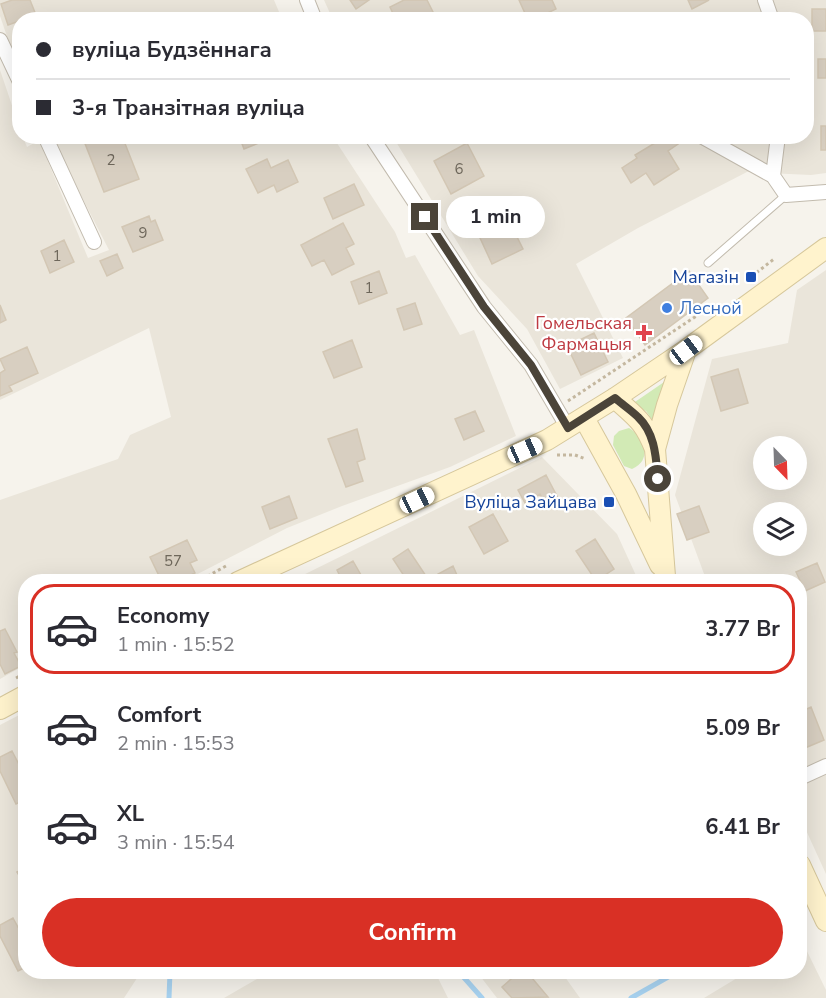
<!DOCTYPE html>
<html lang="en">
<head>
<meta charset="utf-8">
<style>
	:root { --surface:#fff; --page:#f7f7f7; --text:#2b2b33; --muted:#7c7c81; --line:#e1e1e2; --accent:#d93025 }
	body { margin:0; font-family:"Nunito Sans",sans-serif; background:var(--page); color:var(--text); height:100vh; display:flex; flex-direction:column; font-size:22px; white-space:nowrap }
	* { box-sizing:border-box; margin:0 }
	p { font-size:20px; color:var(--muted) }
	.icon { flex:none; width:33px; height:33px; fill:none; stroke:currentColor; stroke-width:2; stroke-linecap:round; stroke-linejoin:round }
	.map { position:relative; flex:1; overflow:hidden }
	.side { position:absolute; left:18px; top:574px; width:789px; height:405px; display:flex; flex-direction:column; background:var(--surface); border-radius:24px; box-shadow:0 6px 24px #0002 }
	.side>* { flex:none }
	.guide { position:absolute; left:12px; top:12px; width:802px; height:132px; border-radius:24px; box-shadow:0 6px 24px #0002; display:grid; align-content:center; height:132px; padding:0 24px; background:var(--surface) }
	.needle { width:39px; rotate:157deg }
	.buttons { position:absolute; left:753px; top:436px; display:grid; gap:12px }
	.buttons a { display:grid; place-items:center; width:54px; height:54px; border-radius:50%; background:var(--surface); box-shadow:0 6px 24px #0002; font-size:30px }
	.end { position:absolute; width:27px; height:27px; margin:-14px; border:8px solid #4b4439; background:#fff; box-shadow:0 0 0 3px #fff }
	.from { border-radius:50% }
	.bubble { position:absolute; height:42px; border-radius:21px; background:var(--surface); box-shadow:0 6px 24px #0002; font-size:20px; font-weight:700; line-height:42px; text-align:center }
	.car { position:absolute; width:18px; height:36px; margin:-18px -9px; border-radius:8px; box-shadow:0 0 4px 2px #0007; background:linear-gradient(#fff 24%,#345 0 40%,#fff 0 76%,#345 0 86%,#fff 0) }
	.guide b { display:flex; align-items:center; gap:21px; height:57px; font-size:22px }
	.guide b+b { border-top:2px solid var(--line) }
	.guide i { width:15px; height:15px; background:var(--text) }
	ul { padding:10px 0 0; list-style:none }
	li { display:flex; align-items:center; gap:18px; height:90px; margin:0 12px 9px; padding:0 12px; border:3px solid transparent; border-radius:24px }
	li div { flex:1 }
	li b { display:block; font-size:22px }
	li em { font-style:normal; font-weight:700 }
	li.selected { border-color:var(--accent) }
	li>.icon { width:54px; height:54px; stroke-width:1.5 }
	.action { display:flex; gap:12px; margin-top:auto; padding:12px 24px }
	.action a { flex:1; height:69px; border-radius:36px; background:var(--accent); color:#fff; font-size:24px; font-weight:700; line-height:69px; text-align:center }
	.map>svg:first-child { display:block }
	.residential { fill:#eae5da; fill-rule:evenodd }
	.green { fill:#d2eab5 }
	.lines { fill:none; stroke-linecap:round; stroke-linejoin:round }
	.stream { stroke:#a9d4f2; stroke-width:5 }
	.building { fill:#d8cfc1; stroke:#d3c7b4; stroke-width:1.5 }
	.lane-casing { stroke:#c2bbae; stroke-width:9 }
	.street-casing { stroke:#c2bbae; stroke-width:16 }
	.secondary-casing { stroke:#d6c79b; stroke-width:22 }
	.path { stroke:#c4b79f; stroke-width:3; stroke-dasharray:3 3; stroke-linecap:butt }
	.lane { stroke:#fff; stroke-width:7 }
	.street { stroke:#fff; stroke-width:14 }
	.secondary { stroke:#fff3cd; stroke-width:20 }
	.route { stroke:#4b4439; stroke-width:8 }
	.transit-dot { fill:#1a4fb4; stroke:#fff; stroke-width:2 }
	.shop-dot { fill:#3f7fe0; stroke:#fff; stroke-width:2 }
	.health-dot { fill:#e0444e; stroke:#fff; stroke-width:2 }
	.labels { text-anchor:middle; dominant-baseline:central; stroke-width:4.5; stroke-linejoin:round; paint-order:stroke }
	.number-label { font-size:15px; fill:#6e675b }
	.transit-label { font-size:18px; fill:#164399; stroke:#fff; text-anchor:end }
	.shop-label { font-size:18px; fill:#366cbe; stroke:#fff; text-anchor:start }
	.health-label { font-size:18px; fill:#be3a42; stroke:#fff; text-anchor:end }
</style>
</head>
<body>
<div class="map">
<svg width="826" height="998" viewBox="0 0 826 998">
	<rect width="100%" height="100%" fill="#f6f3ec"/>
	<!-- residential -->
	<path class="residential" d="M0,0H274L282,19L20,20L19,71L0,16Z
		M324,0H826V173L811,175L747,172L638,228L576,264L623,358L560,389L527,329L478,276L393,137L807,136V20H333Z
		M0,70L19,126L20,136L23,137L27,147L39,140L88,258L109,250L51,137H333L395,232L406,258L415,255L460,335L474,330L516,436L450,467L342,506L287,528L182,582H26L25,665L0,679V500L118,459L130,435L171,417L149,328L0,400Z
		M826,270V874L800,817V582H707L675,495L712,359L788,343L797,290ZM764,447H796V480H764ZM764,513H796V546H764Z
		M542,457L617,534L639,582H289Z
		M25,712L26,972H141L124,998H0V725Z
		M801,939L826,990V998H704L747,972H800V940Z
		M261,972H435L448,998H224L257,979Z
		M477,972H571L565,977L580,998H497Z"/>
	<!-- green -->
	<path class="green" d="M670,378L656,425L646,411L632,404Z
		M629,428C646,438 652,461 632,469L624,466L613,445L614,436L619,431Z"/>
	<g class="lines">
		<!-- stream -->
		<path class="stream" d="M459,972L482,998
			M169,998L170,972
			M631,998L677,972"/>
	</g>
	<!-- building -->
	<path class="building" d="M12,0H30L36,15L8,25L1,4Z
		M350,0H369L356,9Z
		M404,0H427L435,16L429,20H396L390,7Z
		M519,0H552L556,9L533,20H528Z
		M688,0H709L692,9Z
		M812,9H826V31H812Z
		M818,59H826V78H818Z
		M821,126H826V150H821Z
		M94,136H122L139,179L104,192L84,141Z
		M239,136H276L244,149Z
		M651,136H673L678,144L668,151L679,169L654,185L646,173L631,183L622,168L637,158L635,155L655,143Z
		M467,143L484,176L451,194L434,161Z
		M267,159L271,168L288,160L298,182L277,192L274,185L258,193L246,169Z
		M354,184L364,205L333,219L324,198Z
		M505,213L523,249L492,264L475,227Z
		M149,216L151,222L155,220L163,240L133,252L122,227Z
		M343,223L354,244L346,248L354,264L332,275L324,260L312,266L301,245Z
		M64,240L74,262L50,273L41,251Z
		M117,254L123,268L107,276L100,261Z
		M379,271L387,293L359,304L351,282Z
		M689,271L708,298L645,345L626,318Z
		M415,303L422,324L404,330L397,309Z
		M0,305L6,320L0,323Z
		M594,333L608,362L581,375L567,346Z
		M352,340L362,367L334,378L323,352Z
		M27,347L38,373L9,386L12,391L0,396V373L5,370L0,359Z
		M738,369L748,403L721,411L711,377Z
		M475,411L484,431L464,440L455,419Z
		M357,429L365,459L357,462L363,481L346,487L328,439Z
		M546,475L559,500L547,507L540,494L525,503L518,490Z
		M289,496L297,518L270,529L262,507Z
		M699,506L709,532L687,540L677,514Z
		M493,514L508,541L484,554L469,527Z
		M595,539L614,569L596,581L576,551Z
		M187,540L197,560L190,563L195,573L177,582H162L150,557Z
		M408,549L426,576L416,582H408L393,559Z
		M353,561L365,582H343L337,570Z
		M817,563L825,582L805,591L796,572Z
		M453,566L460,582H442L438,574Z
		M5,629L17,652L14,653L21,666L5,674L0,664V631Z
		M811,707L824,740L800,750V712Z
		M12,751L26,778V799L16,804L0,771V757Z
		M26,867V887L17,872Z
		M13,918L26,942V967L18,971L0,936V925Z
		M519,972H527L548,997L512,998L502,987Z"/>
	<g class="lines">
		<defs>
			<path id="lane" d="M708,263L786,195"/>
			<path id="street" d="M307,0L315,20
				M765,0L772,20
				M0,40L20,82
				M45,136L94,242
				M371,136L484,307L531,365L568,428
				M701,136L773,176
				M778,136L773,176L786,195L826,192
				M800,778L826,766"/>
			<path id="secondary" d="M615,398C637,418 644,421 655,449L665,576
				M584,418L626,494L660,565
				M655,449L667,405L686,350
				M238,582L547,440L615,398L686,350L826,248
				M0,709L26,695
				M800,865L826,921"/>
		</defs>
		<!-- lane casing -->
		<use href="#lane" class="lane-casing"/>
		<!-- street casing -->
		<use href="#street" class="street-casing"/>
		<!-- secondary casing -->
		<use href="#secondary" class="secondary-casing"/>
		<!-- path -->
		<path class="path" d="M747,280L774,259
			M568,401L713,305
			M557,455H575L586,459
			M197,582L226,566
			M16,678L26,673"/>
		<!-- lane -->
		<use href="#lane" class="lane"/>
		<!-- street -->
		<use href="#street" class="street"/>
		<!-- secondary -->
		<use href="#secondary" class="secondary"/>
	</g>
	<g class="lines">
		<!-- route -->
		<path class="route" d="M425,217L484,307L531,365L568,428L615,398C623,405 631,410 638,417C655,433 656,457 658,479"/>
	</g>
	<!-- markers -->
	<g class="transit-dot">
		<rect x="745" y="271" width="12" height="12" rx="3"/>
		<rect x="603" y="496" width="12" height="12" rx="3"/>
	</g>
	<circle class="shop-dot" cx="667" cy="308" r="6"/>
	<path class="health-dot" d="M641 324h6v6h6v6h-6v6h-6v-6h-6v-6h6z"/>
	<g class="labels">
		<!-- number labels -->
		<g class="number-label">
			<text x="111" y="160">2</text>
			<text x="459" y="169">6</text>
			<text x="143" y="233">9</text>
			<text x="57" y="256">1</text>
			<text x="369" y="288">1</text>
			<text x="173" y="561">57</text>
		</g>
		<!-- transit labels -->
		<g class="transit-label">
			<text x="739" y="277">Магазін</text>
			<text x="597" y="502">Вуліца Зайцава</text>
		</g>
		<!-- shop labels -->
		<g class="shop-label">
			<text x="679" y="308">Лесной</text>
		</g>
		<!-- health labels -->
		<g class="health-label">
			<text x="632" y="323">Гомельская<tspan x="632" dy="21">Фармацыя</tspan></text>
		</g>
	</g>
</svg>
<div class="buttons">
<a><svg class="needle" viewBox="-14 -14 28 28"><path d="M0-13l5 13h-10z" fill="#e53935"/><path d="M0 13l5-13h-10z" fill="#7c7c81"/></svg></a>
<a><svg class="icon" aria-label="layers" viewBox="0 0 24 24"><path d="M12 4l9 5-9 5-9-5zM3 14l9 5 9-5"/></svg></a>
</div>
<i class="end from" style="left:658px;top:479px"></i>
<i class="end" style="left:425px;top:217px"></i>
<div class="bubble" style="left:446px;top:196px;width:99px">1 min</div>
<i class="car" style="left:686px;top:350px;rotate:53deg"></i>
<i class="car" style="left:525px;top:450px;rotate:66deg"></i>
<i class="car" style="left:417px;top:500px;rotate:65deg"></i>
<div class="guide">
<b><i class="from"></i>вуліца Будзённага</b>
<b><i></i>3-я Транзітная вуліца</b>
</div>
<section class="side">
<ul>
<li class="selected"><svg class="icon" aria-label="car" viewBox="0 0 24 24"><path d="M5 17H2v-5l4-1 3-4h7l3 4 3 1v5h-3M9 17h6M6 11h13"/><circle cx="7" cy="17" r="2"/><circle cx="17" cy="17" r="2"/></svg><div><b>Economy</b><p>1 min · 15:52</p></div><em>3.77 Br</em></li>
<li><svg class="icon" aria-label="car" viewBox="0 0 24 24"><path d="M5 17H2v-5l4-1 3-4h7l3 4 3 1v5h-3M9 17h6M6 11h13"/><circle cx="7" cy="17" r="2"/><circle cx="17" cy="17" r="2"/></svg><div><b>Comfort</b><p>2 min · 15:53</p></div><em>5.09 Br</em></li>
<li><svg class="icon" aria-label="car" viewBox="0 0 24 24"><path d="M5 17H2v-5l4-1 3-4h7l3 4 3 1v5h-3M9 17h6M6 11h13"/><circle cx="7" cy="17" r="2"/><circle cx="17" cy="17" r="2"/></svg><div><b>XL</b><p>3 min · 15:54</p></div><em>6.41 Br</em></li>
</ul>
<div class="action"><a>Confirm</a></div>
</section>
</div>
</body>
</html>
